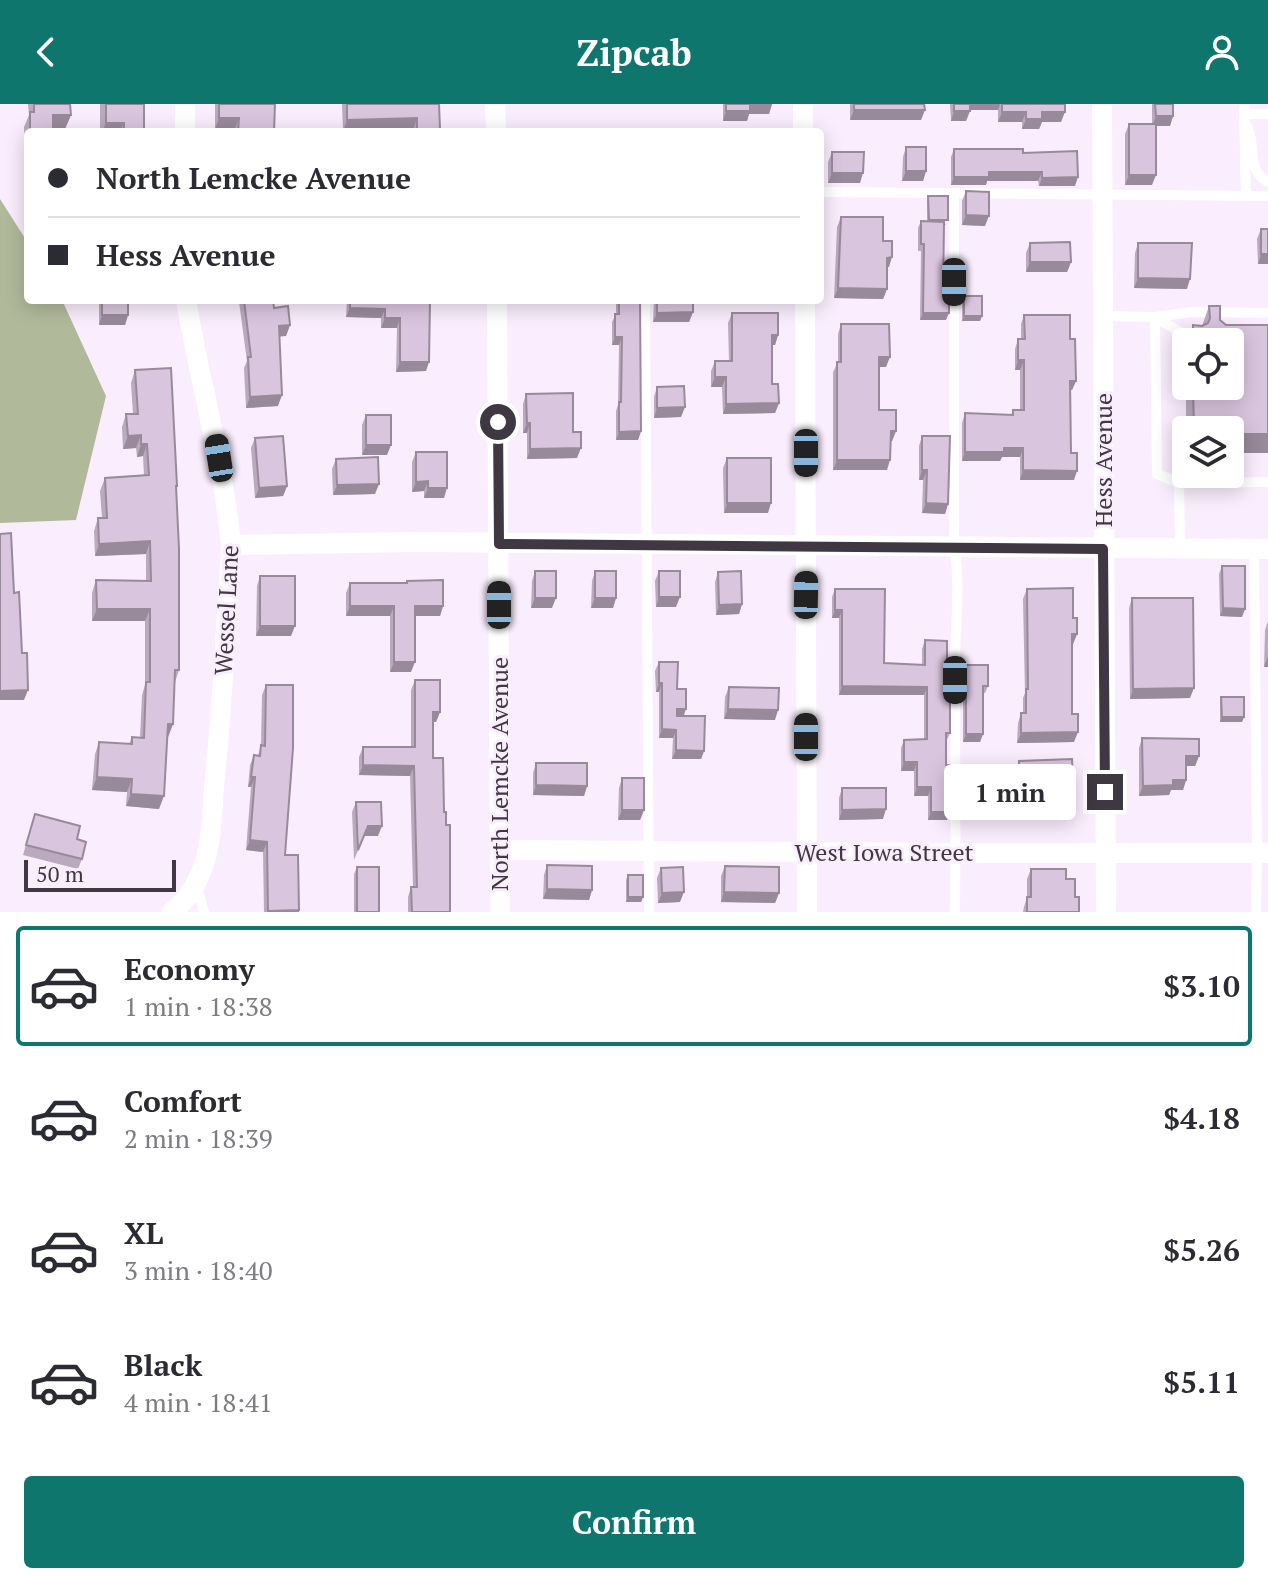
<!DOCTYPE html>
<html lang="en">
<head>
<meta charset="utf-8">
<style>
	:root { --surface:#fff; --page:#f7f7f7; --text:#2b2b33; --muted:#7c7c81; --line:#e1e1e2; --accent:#0f766e }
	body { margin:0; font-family:"PT Serif",serif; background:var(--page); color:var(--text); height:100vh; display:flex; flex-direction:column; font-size:30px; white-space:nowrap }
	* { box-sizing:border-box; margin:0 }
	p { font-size:26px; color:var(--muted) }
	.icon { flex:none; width:44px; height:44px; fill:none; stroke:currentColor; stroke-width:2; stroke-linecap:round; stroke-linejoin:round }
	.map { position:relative; height:808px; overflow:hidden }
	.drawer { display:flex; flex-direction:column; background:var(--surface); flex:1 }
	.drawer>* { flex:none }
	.hud { position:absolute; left:24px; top:24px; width:800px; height:176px; border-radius:8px; box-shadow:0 4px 20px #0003; display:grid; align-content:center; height:176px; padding:0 24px; background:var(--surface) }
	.controls { position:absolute; left:1172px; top:224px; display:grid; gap:16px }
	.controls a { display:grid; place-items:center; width:72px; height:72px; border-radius:8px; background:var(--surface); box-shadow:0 4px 20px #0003; font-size:40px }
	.scale { position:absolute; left:24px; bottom:20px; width:152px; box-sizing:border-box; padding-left:8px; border:4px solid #3f3741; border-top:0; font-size:22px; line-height:28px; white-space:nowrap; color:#3f3741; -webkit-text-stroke:6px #faedfd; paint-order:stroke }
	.end { position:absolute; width:36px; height:36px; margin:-18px; border:10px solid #3f3741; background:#fff; box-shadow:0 0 0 4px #fff }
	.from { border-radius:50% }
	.bubble { position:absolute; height:56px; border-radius:8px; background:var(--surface); box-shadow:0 4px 20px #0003; font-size:26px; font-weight:700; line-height:56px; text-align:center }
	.car { position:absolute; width:24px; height:48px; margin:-24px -12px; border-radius:10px; box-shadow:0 0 6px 2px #0007; background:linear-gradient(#222 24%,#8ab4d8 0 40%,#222 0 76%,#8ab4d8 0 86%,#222 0) }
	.hud b { display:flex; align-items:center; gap:28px; height:76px; font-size:30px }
	.hud b+b { border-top:2px solid var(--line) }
	.hud i { width:20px; height:20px; background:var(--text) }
	ul { padding:14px 0 0; list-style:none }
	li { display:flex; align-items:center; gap:24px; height:120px; margin:0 16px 12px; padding:0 8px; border:4px solid transparent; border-radius:8px }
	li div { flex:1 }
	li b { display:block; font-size:30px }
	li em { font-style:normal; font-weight:700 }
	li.active { border-color:var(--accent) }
	li>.icon { width:72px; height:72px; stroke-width:1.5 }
	.primary-button { display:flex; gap:16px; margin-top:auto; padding:16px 24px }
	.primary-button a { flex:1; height:92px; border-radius:8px; background:var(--accent); color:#fff; font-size:32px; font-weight:700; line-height:92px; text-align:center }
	header { display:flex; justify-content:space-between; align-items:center; height:104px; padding:0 24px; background:var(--accent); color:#fff; font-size:36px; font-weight:700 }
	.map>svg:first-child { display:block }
	.forest { fill:#b1b99b }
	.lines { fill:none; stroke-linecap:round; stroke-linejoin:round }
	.lane { stroke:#fff; stroke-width:10 }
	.street { stroke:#fff; stroke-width:20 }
	.wall { fill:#bba9bf }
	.shaded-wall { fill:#998a9b }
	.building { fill:#dac5de; stroke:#998a9b; stroke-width:2 }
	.route { stroke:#3f3741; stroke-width:10 }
	.labels { text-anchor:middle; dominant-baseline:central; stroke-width:6; stroke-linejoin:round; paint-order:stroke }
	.street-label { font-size:24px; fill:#3f3741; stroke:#faedfd }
</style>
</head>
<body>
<header><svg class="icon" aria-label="back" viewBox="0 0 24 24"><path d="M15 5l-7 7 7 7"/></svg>Zipcab<svg class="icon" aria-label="person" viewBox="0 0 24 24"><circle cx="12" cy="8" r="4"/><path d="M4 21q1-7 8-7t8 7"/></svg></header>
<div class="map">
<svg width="1268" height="808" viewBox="0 0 1268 808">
	<rect width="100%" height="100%" fill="#faedfd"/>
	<!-- forest -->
	<path class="forest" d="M0,95L28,139V196H62L106,292L76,416L0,419Z"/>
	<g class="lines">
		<!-- lane -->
		<path class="lane" d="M1245,0L1244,10H1268
			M1244,10L1246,92
			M1245,19C1259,40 1243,63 1268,78
			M820,88L1268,92
			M954,89V443C961,480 955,522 955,560C955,643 956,725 955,808
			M645,196L649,808
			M1102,212L1155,213L1193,208L1268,209
			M1155,213L1157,370L1179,379L1268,378
			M1155,213L1187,232L1195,233
			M1179,379L1180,445
			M1254,445L1257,749L1256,808
			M196,779L204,808"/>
		<!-- street -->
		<path class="street" d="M495,0L496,28
			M803,0V28
			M1102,0L1106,808
			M185,28V0
			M497,196L500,808
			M805,196L807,808
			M231,441L415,438L1268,445
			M500,746L955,749H1268
			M172,808C186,797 197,780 203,763C213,735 212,702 215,673C223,595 226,518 231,441C223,357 200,279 186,196"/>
	</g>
	<!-- wall -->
	<path class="wall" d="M28,0H70L71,11L65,25L53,26V28H28V48H25L24,23L29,11Z
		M100,0H144V28H100Z
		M215,0H275L274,28H235V25H215Z
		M342,0H440V25L438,28H413V27L343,28Z
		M723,0H772L769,10H749L747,17H723Z
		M850,0H924L921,16H850Z
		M950,0H1065L1061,18H1042L1039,25H1022V18H998V6H970L966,17H951Z
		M1152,0H1173V12L1170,22H1156L1152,81H1125V30L1129,20H1152Z
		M906,43L926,67L923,77H902L903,53Z
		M954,45L1023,49L1075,82H1039L1038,77H987L986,81H951V53Z
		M832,48L860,79H828V58Z
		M966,87L985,122L962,121V97Z
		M928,92L946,121H944L943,190L946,216H920L921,147H918V124L921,117H927V97Z
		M841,113L883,137L889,163H887V185L883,195L834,194L837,123Z
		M1261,125L1268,160H1258L1257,135Z
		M1030,139L1071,158L1067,168H1026V149Z
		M1138,139L1187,185L1134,184L1135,149Z
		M964,192L982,212L980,217H962V197Z
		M99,196H128V211L125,221H99Z
		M230,196H281L280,197H273L274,204L290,221L286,232H280L278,302L246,304L244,264L247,257L239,198H230Z
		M347,196H430L426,267L396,268L397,224H381V214L346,213Z
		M616,196H640L641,327L638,336H616V307L618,301L619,241H612V218L616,210Z
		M654,196H693V208L689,218H653Z
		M1209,202L1220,216L1226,221H1268V349H1230V326H1186V282H1230V238H1187L1193,221L1202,222Z
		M732,209L778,231L775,241H772V280L779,299L775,309L723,310L722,283H711V267L715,257H729L728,219Z
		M1024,211L1070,235L1076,277L1072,286H1070L1071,349L1074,376H1020V353H1002L1000,357H962V319L965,309L1011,311L1013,306H1020V266H1015V245L1018,235H1021V220Z
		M841,220L886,263H879V306L896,327L892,337H891L887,366H833V268L838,258V230Z
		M135,266L177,382L176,385L179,566L175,578L173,620L168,633L159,705L126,702L127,688L92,686L95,650L99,638L129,640L132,633L140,634L142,591L145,581V517H92V489L96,476L146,477V450L95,452L94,427L98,414H102L100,387L105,374L144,372L143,352L137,353L136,344L123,345L122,323L126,310H133L131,279Z
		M657,283L681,313L654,314V293Z
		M526,290L573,328L577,354L527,355V329H523V300Z
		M366,311L387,351H362V321Z
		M922,332L948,400L945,410L922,409L923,376H919V342Z
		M255,334L287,382L283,392L255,394L251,344Z
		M416,348L444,394H424V387L412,388V358Z
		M727,354L768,409H724L723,364Z
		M336,355L375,390L333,391L332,365Z
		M1222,462L1242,513L1220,512L1219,470Z
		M535,467L552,504H531L532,477Z
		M595,467L616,494L613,504H591L592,477Z
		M659,467L676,503H656L655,477Z
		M718,468L742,500L739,510L716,511L715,478Z
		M260,472L291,532H256L257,482Z
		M350,479L443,502L440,512H415L411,568H390V512H346V489Z
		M835,485L884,559L922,561V545L925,536L947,560L950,629L946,638L947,716H928V692H914V667H901V644L904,636H924V591H839V514H832V493Z
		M1027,485L1073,514L1077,530L1073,540H1072V610L1074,638L1017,639L1018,619L1021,609H1023V594L1025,589L1023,495Z
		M1132,494L1190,594L1130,595L1129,504Z
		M1268,517V563H1264L1265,526Z
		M659,558L677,585L683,612L704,647L701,655H672L673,634H659V588H656L655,567Z
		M966,561L988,582L985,589H983V630L980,638H963V569Z
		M415,576L440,608L436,618H433V654L446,721L450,808H408V793L411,783H413L410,672L359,671V653L363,643H411V586Z
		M266,581L285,751L299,808H264L263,748L246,746L251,683H248L250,661L254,651L258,652L261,641L262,591Z
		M729,583L775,616L724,615L725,593Z
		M1221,593L1244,613L1242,618H1220V598Z
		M1142,634L1199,652L1195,662H1186V676L1183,686H1171L1169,691L1139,692V644Z
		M1019,657L1071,682L1072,705L1068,715H1034V710H1021V688H1016V667Z
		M536,659L587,682L584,692L533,691V669Z
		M965,664L979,683L977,688H975V711L973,716H963V669Z
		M622,674L644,706L640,716H618L619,684Z
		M842,684L883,715L839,716V694Z
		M356,698L378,732H364L354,756L352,708Z
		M35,710L77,735L82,755L78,765L23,751Z
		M547,761L592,786L589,796L543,795L544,771Z
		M725,762L779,789L775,799L721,798V772Z
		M357,763L379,808H354V770Z
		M661,764L680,798L658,799L657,774Z
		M1031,765L1066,775L1075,793L1079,808H1023L1024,803L1027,793V775Z
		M628,771L643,793L641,798H626V776Z"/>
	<!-- shaded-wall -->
	<path class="shaded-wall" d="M750,0H772L769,10H749L747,17H723L726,7Z
		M968,0H1000L998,6H966Z
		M854,6H925L921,16H850Z
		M954,7H970L966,17H951Z
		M1002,8H1026L1022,18H998Z
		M1042,8H1065L1061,18H1042L1039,25H1022L1026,15Z
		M53,11H71L65,25L47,26Z
		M1156,12H1173L1170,22H1152Z
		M219,14H239L235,25H215Z
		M417,14L413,27L343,28L347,16Z
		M106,19H124L120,28H102Z
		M417,25H440L438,28H416Z
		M906,67H926L923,77H902Z
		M989,68H1042L1038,77H987L986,81H951L954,73Z
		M832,69H863L860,79H828Z
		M1129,71H1156L1152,81H1125Z
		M1078,73L1075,82H1039L1042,74Z
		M966,111L989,112L985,122L962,121Z
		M1261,150H1268V160H1258Z
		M892,153L889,163H884L887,154Z
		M1030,158H1071L1067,168H1026Z
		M1138,174L1190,175L1187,185L1134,184Z
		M838,184L887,185L883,195L834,194Z
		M350,204L385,205L381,214L346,213Z
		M693,208L689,218H653L657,209Z
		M923,209H949L946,216H920Z
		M102,211H128L125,221H99Z
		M964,212H982L980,217H962Z
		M385,214H400L397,224H381Z
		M290,221L286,232L275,233L279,222Z
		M772,231H778L775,241H769Z
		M615,233H622L619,241H612Z
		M879,253H890L886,263H876Z
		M1018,256H1024L1020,266H1015Z
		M400,258H429L426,267L396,268Z
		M715,273H726L722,283H711Z
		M1070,277H1076L1072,286H1066Z
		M282,291L278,302L246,304L250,293Z
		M779,299L775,309L723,310L726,300Z
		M685,303L681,313L654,314L657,304Z
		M527,319H530L527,329H523Z
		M641,327L638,336H616L619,328Z
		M891,327H896L892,337H887Z
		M1230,330H1268V349H1230Z
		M141,331L136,344L123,345L128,332Z
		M141,340H147L143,352L137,353Z
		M366,341H391L387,351H362Z
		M581,344L577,354L527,355L530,345Z
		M1004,344H1023L1020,353H1002L1000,357H962L965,348Z
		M837,356H890L887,366H833Z
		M922,366H927L923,376H919Z
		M1023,366L1077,367L1074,376H1020Z
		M428,377L424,387L412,388L416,378Z
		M379,380L375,390L333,391L337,381Z
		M287,382L283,392L255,394L259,384Z
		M428,384H447L444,394H424Z
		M727,399H771L768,409H724Z
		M926,399L948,400L945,410L922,409Z
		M150,437L146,450L95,452L99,440Z
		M659,493H680L676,503H656Z
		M535,494H556L552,504H531Z
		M595,494H616L613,504H591Z
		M742,500L739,510L716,511L719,501Z
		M350,502H394L390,512H346Z
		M415,502H443L440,512H411Z
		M1223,504L1245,505L1242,513L1220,512Z
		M97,505H150L145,517H92Z
		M835,506H842L839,514H832Z
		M260,522H295L291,532H256Z
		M1072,530H1077L1073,540H1068Z
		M1268,552V563H1264Z
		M394,558H415L411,568H390Z
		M659,579H662L659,588H656Z
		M842,582L927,583L924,591H839Z
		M1194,584L1190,594L1130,595L1133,585Z
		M28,586L24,596H0V587Z
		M677,605H686L683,614H674Z
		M728,605L778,606L775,616L724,615Z
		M433,608H440L436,618H429Z
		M1222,613H1244L1242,618H1220Z
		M168,620H173L168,633H164Z
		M662,625L676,626L673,634H659Z
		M1078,628L1074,638L1017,639L1021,629Z
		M966,630H983L980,638H963Z
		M676,646L704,647L701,655H672Z
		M1186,652H1199L1195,662H1183Z
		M904,658H917L914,667H901Z
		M363,661L414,662L410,672L359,671Z
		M97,673L132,675L127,688L92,686Z
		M251,673H255L251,683H248Z
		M1173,676H1186L1183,686H1171L1169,691L1139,692L1143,682Z
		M1019,678H1025L1021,688H1016Z
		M536,681L587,682L584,692L533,691Z
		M917,683H931L928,692H914Z
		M131,690L164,692L159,705L126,702Z
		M1025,700H1038L1034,710H1021Z
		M886,705L883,715L839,716L842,706Z
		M1038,705H1072L1068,715H1034Z
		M622,706H644L640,716H618Z
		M931,708H951L947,716H928Z
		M965,711H975L973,716H963Z
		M368,722H382L378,732H364L354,756Z
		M250,736L267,738L263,748L246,746Z
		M547,785L592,786L589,796L543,795Z
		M684,788L680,798L658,799L662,789Z
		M724,788L779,789L775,799L721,798Z
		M628,793H643L641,798H626Z
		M299,806V808H268V807Z"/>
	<!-- building -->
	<path class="building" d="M34,0H70L71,11H53V28H30V8H34Z
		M106,0H144V28H124V19H106Z
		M219,0H275L274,28H238L239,14H219Z
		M347,0H439L440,25H417V14L347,16Z
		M726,0H750V7H726Z
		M854,0H924L925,6H854Z
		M954,0H970V7H954Z
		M1002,0H1065V8H1042V15H1026V8H1002Z
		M1155,0H1173V12H1156Z
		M1129,20H1156V71H1129Z
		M906,43H926V67H906Z
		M954,45H1023V49L1077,47L1078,73L1042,74V68H989V73H954Z
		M832,48H864L863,69H832Z
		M966,87L989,88V112L966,111Z
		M928,92H948V116H929Z
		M841,113H883V137H892V153L887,154V185L838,184Z
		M921,117L944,118L943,190H949V209H923L924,140H921Z
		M1261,125H1268V150H1261Z
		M1070,138L1071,158H1030V139Z
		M1138,139H1192L1190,175L1138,174Z
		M964,192H982V212H964Z
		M102,196H128V211H102Z
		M244,196H273L274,204L288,202L290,221L279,222L282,291L250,293L248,253H251Z
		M350,196H430L429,258H400V214H385V205L350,204Z
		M619,196H640L641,327L619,328V298H621L622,233H615V210H619Z
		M657,196H693V208L657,209Z
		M1209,202H1220V216L1226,221H1268V330H1230V326H1194L1193,282H1230V238H1193V221L1202,222L1208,219L1210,214Z
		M732,209H778V231H772V280H778L779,299L726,300V273H715V257H732Z
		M1024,211H1070V235H1075L1076,277H1070L1071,349H1077V367L1023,366V344H1004V348H965V309L1013,311V306H1024V256H1018V235H1025Z
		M841,220H889L890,253H879V306H896V327H891L890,356H837V258H841Z
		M171,264L177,382H176L179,445V566H175L173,620H168L164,692L131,690L132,675L97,673L99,638L132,640V633L144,634L146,578H150V505H97L96,476L151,477L150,437L99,440L98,414H107L105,374L149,371L147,340H141V331L128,332L126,310H138L135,266Z
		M684,282L685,303L657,304V283Z
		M573,289V328H581V344L530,345V319H527L526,290Z
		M366,311H391V341H366Z
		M283,332L287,382L259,384L255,334Z
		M922,332H950L948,400L926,399L927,366H922Z
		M416,348H447V384H428V377L416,378Z
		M378,353L379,380L337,381L336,355Z
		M727,354H771V399H727Z
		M11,429L14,489L19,488L22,549H27L28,586L0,587V430Z
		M1222,462H1245V505L1223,504Z
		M535,467H556V494H535Z
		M595,467H616V494H595Z
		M659,467H680V493H659Z
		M741,467L742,500L719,501L718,468Z
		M260,472H295V522H260Z
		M443,476V502H415V558H394V502H350V479H407V477Z
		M1073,484V514H1077V530H1072V610H1078V628L1021,629V609H1026V585H1028L1027,485Z
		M835,485H885L884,559L925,561V536L947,537V560H950V629H946V661H950L951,708H931V683H917V658H904V636L927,635V583L842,582V506H835Z
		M1132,494H1193L1194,584L1133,585Z
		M659,558H678L677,585H686V605H677V612H705L704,647L676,646V626L662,625V579H659Z
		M966,561H988V582H983V630H966Z
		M415,576H440V608H433V654H443L444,708H446V721H450V808H412L411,783H417L414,662L363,661V643H415Z
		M266,581H293V644L285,751H298L299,806L268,807L267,738L250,736L255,673H251L254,651L260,652L261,641L265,642Z
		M729,583L779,584L778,606L728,605Z
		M1221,593H1244V613H1222Z
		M1142,634L1199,635V652H1186V676H1173V681L1143,682Z
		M1072,655L1073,678H1071L1072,705H1038V700H1025V678H1019V657Z
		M536,659H587V682L536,681Z
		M978,663L979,683H975V711H965V664Z
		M622,674H644V706H622Z
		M842,684H886V705L842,706Z
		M356,698H381L382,722H368L358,746Z
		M35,710L80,722L77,735L86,738L82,755L26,741Z
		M547,761L592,762V786L547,785Z
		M725,762L779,763V789L724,788Z
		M357,763H379V808H357Z
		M683,763L684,788L662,789L661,764Z
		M1031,765H1066V775H1075V793H1079V808H1027V793H1031Z
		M628,771H643V793H628Z"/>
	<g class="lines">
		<!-- route -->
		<path class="route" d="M498,318L499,440L1103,445L1105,688"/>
	</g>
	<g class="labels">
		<!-- street labels -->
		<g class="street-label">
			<text transform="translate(1103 356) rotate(-90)">Hess Avenue</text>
			<text transform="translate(226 506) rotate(-87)">Wessel Lane</text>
			<text transform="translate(499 670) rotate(-90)">North Lemcke Avenue</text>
			<text x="884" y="748">West Iowa Street</text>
		</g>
	</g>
</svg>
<div class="controls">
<a><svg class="icon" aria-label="locate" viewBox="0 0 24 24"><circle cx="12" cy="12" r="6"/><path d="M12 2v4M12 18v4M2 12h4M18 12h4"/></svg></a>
<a><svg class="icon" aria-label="layers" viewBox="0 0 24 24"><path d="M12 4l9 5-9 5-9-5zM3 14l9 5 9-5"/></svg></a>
</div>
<div class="scale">50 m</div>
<i class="end from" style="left:498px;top:318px"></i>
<i class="end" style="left:1105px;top:688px"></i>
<div class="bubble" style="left:944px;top:660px;width:132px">1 min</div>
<i class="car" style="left:954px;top:178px;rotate:180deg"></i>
<i class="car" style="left:806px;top:349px;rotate:180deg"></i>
<i class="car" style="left:219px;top:354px;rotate:351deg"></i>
<i class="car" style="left:806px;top:491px;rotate:1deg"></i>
<i class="car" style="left:499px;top:501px;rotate:0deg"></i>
<i class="car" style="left:955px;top:576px;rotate:180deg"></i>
<i class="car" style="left:806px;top:633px;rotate:0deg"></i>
<div class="hud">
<b><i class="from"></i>North Lemcke Avenue</b>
<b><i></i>Hess Avenue</b>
</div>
</div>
<section class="drawer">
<ul>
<li class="active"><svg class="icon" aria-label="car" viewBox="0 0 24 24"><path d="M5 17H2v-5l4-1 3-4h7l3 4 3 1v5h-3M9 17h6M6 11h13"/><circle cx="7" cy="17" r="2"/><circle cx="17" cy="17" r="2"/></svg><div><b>Economy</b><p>1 min · 18:38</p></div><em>$3.10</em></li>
<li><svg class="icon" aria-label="car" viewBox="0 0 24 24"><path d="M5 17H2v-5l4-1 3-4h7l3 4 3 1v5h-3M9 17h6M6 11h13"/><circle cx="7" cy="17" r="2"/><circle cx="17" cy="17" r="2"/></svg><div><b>Comfort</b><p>2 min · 18:39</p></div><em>$4.18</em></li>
<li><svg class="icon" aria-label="car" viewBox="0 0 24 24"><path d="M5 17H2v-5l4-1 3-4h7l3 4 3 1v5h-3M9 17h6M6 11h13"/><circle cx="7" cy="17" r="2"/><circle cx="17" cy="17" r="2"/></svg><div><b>XL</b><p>3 min · 18:40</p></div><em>$5.26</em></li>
<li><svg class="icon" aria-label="car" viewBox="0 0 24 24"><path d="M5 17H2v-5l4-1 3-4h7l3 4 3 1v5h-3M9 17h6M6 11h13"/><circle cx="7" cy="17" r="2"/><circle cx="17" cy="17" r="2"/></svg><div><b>Black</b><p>4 min · 18:41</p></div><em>$5.11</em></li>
</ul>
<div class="primary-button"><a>Confirm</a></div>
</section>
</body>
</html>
